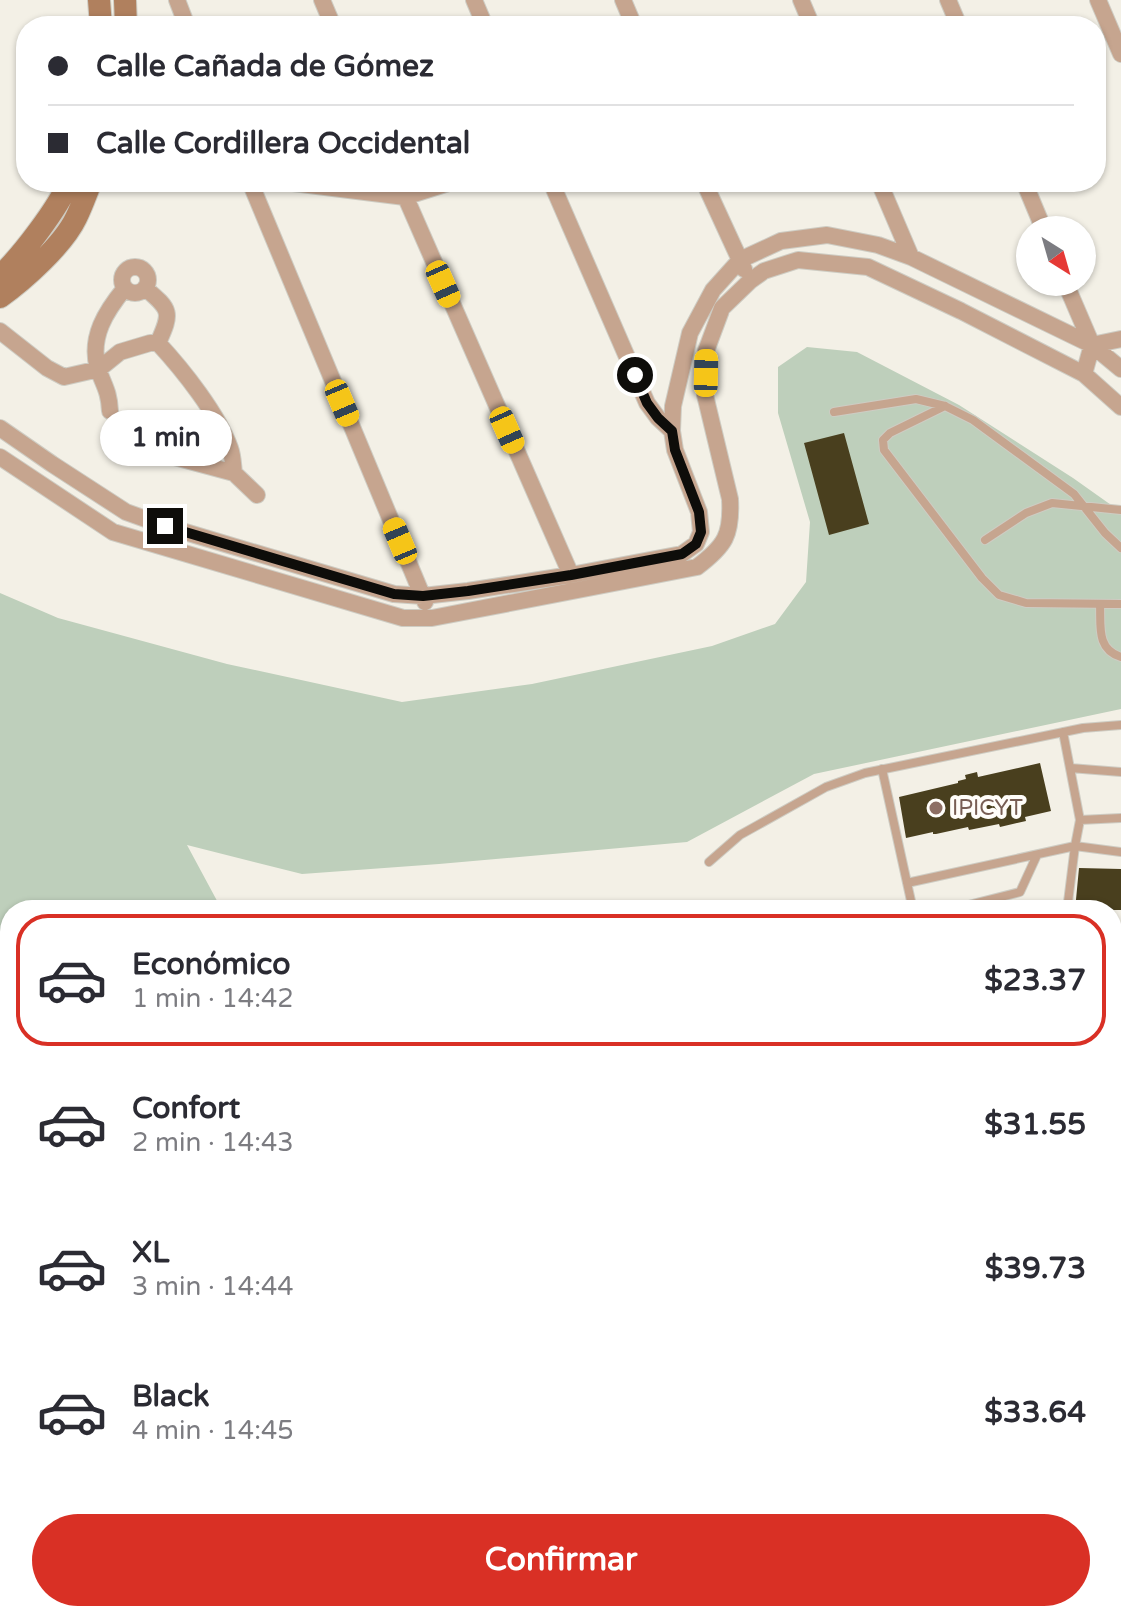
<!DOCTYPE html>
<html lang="es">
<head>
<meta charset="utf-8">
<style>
	:root { --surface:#fff; --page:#f2f2f3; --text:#2b2b33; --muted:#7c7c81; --line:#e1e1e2; --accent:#d93025 }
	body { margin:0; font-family:"Varela Round",sans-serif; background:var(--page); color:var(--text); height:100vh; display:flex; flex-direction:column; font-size:30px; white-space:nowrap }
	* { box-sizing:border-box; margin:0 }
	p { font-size:26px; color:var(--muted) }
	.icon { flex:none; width:44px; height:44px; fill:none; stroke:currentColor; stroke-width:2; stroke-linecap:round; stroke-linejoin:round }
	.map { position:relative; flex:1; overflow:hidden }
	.drawer { position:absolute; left:0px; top:900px; width:1122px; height:722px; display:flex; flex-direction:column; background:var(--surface); border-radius:32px 32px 0 0; box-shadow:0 2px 6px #0004 }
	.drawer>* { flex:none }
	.banner { position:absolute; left:16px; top:16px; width:1090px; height:176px; border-radius:32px; box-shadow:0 2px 6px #0004; display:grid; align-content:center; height:176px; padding:0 32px; background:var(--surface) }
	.needle { width:52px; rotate:143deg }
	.fabs { position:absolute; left:1016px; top:216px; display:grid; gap:16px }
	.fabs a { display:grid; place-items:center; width:80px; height:80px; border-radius:50%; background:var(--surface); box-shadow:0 2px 6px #0004; font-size:40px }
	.end { position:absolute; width:36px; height:36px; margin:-18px; border:10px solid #0e0d0a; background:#fff; box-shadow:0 0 0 4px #fff }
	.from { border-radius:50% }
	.bubble { position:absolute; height:56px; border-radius:28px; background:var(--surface); box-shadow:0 2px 6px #0004; font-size:26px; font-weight:700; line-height:56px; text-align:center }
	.car { position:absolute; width:24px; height:48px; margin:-24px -12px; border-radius:10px; box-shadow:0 0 6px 2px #0007; background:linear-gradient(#f5c518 24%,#345 0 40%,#f5c518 0 76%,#345 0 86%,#f5c518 0) }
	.banner b { display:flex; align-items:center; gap:28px; height:76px; font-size:30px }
	.banner b+b { border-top:2px solid var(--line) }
	.banner i { width:20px; height:20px; background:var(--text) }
	ul { padding:14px 0 0; list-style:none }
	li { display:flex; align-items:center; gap:24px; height:132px; margin:0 16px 12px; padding:0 16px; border:4px solid transparent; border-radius:32px }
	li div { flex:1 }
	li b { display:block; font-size:30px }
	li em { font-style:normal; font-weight:700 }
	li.selected { border-color:var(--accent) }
	li>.icon { width:72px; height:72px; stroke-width:1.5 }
	.action { display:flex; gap:16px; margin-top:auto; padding:16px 32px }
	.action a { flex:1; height:92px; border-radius:48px; background:var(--accent); color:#fff; font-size:32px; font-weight:700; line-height:92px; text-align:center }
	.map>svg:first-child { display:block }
	.green { fill:#becfbb }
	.building { fill:#493f1e }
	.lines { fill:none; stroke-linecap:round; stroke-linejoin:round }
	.lane-casing { stroke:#ceccc3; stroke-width:10 }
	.street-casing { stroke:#ceccc3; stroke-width:18 }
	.secondary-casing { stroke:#ceccc3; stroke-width:24 }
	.lane { stroke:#c6a58f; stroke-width:8 }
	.street { stroke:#c6a58f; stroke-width:16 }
	.secondary { stroke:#b0805e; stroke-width:22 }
	.route { stroke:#0e0d0a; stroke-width:10 }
	.education-dot { fill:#8d6e63; stroke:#fffdf9; stroke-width:3 }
	.labels { text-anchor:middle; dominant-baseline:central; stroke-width:8; stroke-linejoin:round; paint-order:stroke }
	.education-label { font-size:22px; fill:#785e54; stroke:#fffdf9; text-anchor:start }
</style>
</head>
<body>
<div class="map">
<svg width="1121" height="1621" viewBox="0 0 1121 1621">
	<rect width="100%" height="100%" fill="#f3f0e6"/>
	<!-- green -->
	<path class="green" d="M807,347L857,352L959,405L1073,478L1121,512V709L814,774L687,842L439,864L302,874L187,845L222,910H10V1249L0,1255V593L58,618L227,664L402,702L532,684L712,646L775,624L806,582L810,522L778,413V367Z
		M1121,1019V1621H199L197,1612H1112V1021Z
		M38,1612H148L153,1621H37Z"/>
	<!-- building -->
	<path class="building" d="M844,433L869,524L829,535L804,443Z
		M1040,763L1051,811L1025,817L1026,821L1000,827L999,824L969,830L968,827L936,834H933V832L906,838L899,797L958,783V781L966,779L965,775L977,772L978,777Z
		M1079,868L1121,869V910H1075Z"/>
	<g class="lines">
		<defs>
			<path id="lane" d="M945,406L890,433L883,440L884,450L982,578L999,595L1026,603L1121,604
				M834,412L916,399L945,406L973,420L1074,494L1105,533L1121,548
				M985,540L1026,513L1052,503L1121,510
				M1100,604C1101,626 1096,649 1121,657
				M1063,732L1080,820L1075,846L1067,910
				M1070,768L1121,772
				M882,769L913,910
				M1080,820L1121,818
				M709,862L740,835L826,787L865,773L1083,728L1121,725
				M907,883L1075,846L1121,852
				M949,910L1020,892L1037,855
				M1112,963H1121"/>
			<path id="street" d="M177,0L187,26
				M322,0L333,26
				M474,0L485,26
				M623,0L634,26
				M801,0L812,26
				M948,0L959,26
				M1098,0L1121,54
				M250,182L425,602
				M285,182L405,197L452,182
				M399,182L571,575
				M551,182L647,403L658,418L672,431
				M704,182L744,269
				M879,182L911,257
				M1024,182L1044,230
				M122 280a13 13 0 1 1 26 0a13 13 0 1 1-26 0Z
				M1065,282L1092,345
				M145,288C171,310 172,312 158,343
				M0,331L47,368L64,377L99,369L120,352L150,343H158C183,370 218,414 230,448C233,456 233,465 234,473
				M1084,374L1092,345L1121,339
				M110,411C109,391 104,386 98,369C89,337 106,311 125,288
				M0,428L52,464L126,512L165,526L394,594L423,596L468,591L571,575L682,554L696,544L701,532L699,512L675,450L672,431L673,406L690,333L713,290L740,260L781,241L827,235L878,245L911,257L1092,345L1121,369
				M171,456L234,473L257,495
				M0,457L113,532L403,618H432L697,567C725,546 732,535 730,499L705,395L706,351L722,308L750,281L764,271L798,260L868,267L961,311L1084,374L1121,407
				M0,1532L9,1621"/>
			<path id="secondary" d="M99,0L101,26
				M125,0L126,26
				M0,276C21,257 58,208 69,182
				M0,297C24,280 63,245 76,218C82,206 86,194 91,182
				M1112,994L1121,993
				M175,1612L177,1621"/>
		</defs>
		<!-- lane casing -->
		<use href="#lane" class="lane-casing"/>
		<!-- street casing -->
		<use href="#street" class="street-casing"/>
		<!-- secondary casing -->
		<use href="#secondary" class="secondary-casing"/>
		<!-- lane -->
		<use href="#lane" class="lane"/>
		<!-- street -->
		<use href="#street" class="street"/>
		<!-- secondary -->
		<use href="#secondary" class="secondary"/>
	</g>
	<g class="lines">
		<!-- route -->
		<path class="route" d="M165,526L394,594L423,596L468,591L571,575L682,554L696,544L701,532L699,512L675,450L672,431L658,418L647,403L635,375"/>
	</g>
	<!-- markers -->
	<circle class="education-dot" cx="936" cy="808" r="8"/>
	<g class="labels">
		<!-- education labels -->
		<g class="education-label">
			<text x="952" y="808">IPICYT</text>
		</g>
	</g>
</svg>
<div class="fabs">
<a><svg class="needle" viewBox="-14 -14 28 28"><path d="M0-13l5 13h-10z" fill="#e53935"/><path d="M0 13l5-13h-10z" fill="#7c7c81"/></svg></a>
</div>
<i class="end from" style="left:635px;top:375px"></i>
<i class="end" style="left:165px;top:526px"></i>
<div class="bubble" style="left:100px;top:410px;width:132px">1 min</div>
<i class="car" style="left:443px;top:284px;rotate:156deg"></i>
<i class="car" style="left:706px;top:373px;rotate:1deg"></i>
<i class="car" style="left:342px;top:403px;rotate:157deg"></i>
<i class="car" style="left:507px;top:430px;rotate:156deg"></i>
<i class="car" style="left:400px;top:541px;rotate:337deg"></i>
<div class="banner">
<b><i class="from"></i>Calle Cañada de Gómez</b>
<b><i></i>Calle Cordillera Occidental</b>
</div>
<section class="drawer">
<ul>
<li class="selected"><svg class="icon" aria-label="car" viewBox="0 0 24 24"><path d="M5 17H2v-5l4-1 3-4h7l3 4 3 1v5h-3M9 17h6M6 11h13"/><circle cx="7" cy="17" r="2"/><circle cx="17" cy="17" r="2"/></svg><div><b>Económico</b><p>1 min · 14:42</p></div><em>$23.37</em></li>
<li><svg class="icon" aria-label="car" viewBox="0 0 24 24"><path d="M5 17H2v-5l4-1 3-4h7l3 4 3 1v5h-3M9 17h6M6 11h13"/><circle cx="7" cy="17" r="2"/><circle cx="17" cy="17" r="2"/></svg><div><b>Confort</b><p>2 min · 14:43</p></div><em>$31.55</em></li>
<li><svg class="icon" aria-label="car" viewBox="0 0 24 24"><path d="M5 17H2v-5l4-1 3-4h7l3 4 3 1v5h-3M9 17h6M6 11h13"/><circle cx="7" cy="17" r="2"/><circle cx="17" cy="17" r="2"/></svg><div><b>XL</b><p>3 min · 14:44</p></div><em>$39.73</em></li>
<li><svg class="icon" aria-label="car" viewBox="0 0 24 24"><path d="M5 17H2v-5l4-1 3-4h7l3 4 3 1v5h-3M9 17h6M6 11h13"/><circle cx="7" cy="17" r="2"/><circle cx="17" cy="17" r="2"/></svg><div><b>Black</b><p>4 min · 14:45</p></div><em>$33.64</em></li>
</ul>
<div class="action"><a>Confirmar</a></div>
</section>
</div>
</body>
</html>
